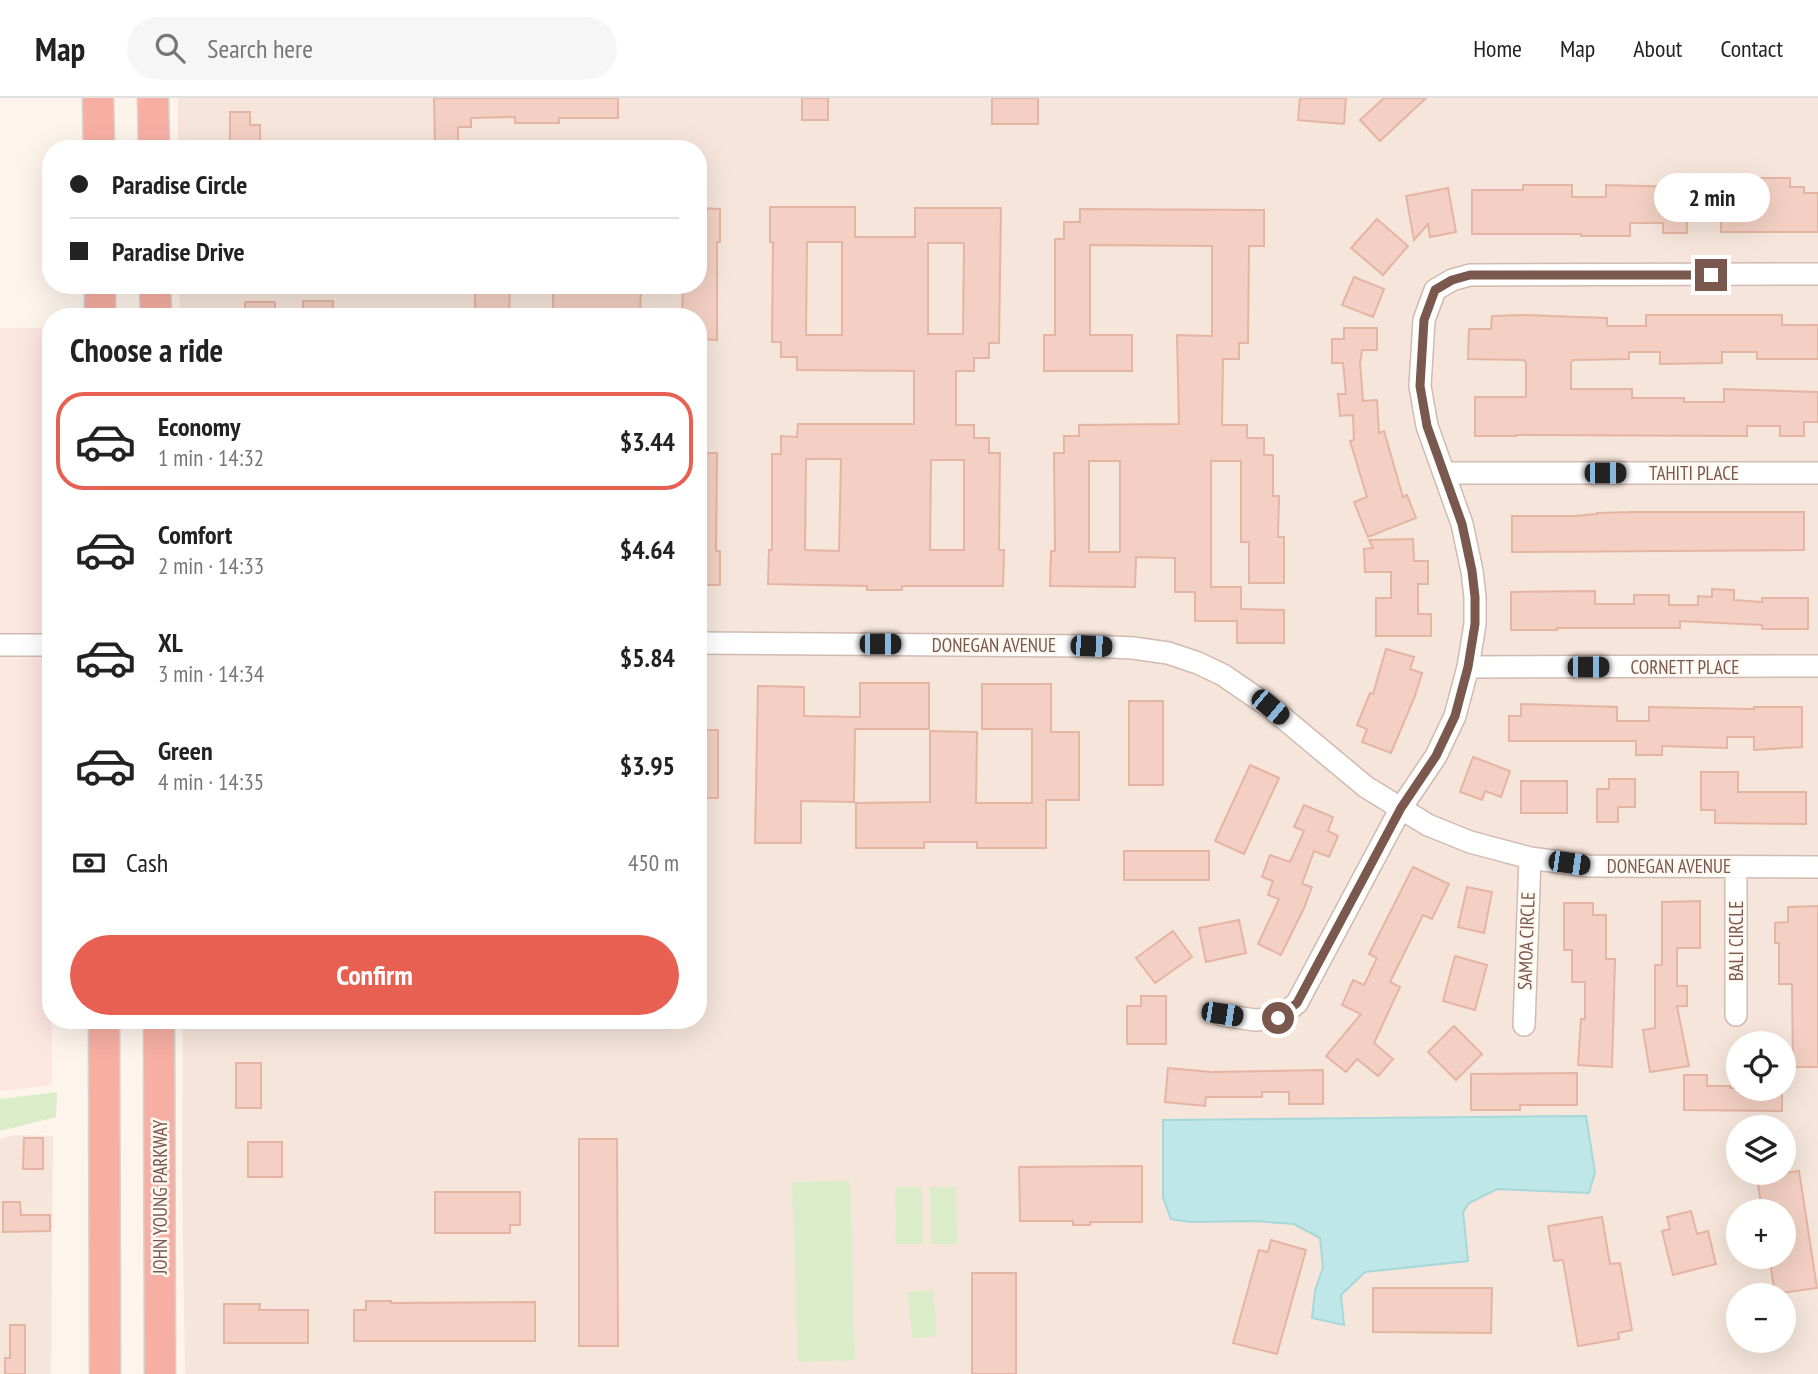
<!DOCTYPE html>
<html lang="en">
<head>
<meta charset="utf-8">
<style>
	:root { --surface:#fff; --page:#f6f6f6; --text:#222; --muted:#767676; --line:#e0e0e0; --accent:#e76051 }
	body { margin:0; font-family:"PT Sans Narrow",sans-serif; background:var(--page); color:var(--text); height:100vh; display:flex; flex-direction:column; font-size:26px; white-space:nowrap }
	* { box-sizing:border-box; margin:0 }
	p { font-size:23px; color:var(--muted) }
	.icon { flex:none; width:38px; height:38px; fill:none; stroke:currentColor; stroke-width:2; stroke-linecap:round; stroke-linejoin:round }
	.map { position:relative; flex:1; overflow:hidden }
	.details { position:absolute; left:42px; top:210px; width:665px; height:721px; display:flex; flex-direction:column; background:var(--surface); border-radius:28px; box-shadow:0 7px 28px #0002 }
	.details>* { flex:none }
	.banner { position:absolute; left:42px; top:42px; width:665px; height:154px; border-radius:28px; box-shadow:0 7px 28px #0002; display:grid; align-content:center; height:154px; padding:0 28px; background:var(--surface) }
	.buttons { position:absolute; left:1726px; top:933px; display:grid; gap:14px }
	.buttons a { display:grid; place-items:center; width:70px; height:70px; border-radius:50%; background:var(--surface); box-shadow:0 7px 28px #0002; font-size:35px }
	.end { position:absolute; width:32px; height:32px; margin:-16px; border:9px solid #7a584d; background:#fff; box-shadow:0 0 0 4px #fff }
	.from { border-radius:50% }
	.bubble { position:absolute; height:49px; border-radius:24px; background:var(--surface); box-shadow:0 7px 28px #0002; font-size:23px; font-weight:700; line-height:49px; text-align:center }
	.car { position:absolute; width:21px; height:42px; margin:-21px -10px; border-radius:9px; box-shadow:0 0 5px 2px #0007; background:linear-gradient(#222 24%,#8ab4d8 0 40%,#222 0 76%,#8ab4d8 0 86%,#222 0) }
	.banner b { display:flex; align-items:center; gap:24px; height:66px; font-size:26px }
	.banner b+b { border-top:2px solid var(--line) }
	.banner i { width:18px; height:18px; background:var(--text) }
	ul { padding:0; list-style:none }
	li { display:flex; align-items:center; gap:21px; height:98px; margin:0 14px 10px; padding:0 14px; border:4px solid transparent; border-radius:28px }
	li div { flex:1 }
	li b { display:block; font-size:26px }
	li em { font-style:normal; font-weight:700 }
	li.on { border-color:var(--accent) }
	li>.icon { width:63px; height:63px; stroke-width:1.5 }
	h2 { padding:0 28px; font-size:32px; line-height:84px }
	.pay { display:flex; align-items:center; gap:18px; height:77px; padding:0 28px; font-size:26px }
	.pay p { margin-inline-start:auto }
	.button { display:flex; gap:14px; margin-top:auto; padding:14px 28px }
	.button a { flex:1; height:80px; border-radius:42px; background:var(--accent); color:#fff; font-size:28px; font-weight:700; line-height:80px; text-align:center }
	header { display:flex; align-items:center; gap:42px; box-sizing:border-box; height:98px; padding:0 35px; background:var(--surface); border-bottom:2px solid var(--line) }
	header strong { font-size:33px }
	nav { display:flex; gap:38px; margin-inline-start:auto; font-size:24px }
	.search { width:490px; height:63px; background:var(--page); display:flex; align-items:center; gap:18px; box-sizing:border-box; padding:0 24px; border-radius:38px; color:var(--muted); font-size:26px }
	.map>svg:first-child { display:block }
	.residential { fill:#f5e5da; fill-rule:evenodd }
	.commercial { fill:#fde5e0 }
	.green { fill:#dbecc9 }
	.water { fill:#bfe7e8; stroke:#a5d8da; stroke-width:2 }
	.building { fill:#f3d0c3; stroke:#e6b4a3; stroke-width:2; fill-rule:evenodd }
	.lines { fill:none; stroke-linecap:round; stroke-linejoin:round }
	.minor-casing { stroke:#d1bab0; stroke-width:24 }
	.highway-casing { stroke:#dad0cd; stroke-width:33 }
	.minor { stroke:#fff; stroke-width:21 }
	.highway { stroke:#f7afa3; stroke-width:30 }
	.route { stroke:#7a584d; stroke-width:9 }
	.labels { text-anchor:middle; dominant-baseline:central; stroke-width:5; stroke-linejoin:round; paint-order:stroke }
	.street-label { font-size:19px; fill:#7a584d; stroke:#fff9f3 }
</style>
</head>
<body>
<header>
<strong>Map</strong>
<div class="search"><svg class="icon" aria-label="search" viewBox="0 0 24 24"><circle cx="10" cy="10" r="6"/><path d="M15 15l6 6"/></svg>Search here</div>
<nav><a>Home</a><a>Map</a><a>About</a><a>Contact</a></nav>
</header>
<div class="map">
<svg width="1818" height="1276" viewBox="0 0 1818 1276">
	<rect width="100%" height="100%" fill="#fdf4ec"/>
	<!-- residential -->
	<path class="residential" d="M178,0H1818V167L1470,168L1415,221L1464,475L1467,526L1448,614L1429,653L1399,698L1370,681L1201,556L698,535V219H180L179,187H698V51H178Z
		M1818,185V366L1450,365L1434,326L1428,287L1432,224L1441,199L1455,190L1471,186Z
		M1456,384H1818V559L1478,560Z
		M698,554L1132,559L1166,564L1195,574L1219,586L1254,608L1390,714L1291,898L1275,911L1256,912L1215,906L1213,925L1254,931L1279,929L1404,722L1521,767L1516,884V936H1532L1537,770L1728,778V926L1744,925L1745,778H1818V1276H185L182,1075L183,922H698ZM1738,945H1783V990H1738ZM1586,1018L1589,1095L1497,1091L1469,1105L1463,1114L1465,1149L1416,1169L1365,1174L1341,1197L1344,1227L1315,1193L1323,1170L1320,1141L1294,1126L1255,1123L1191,1124L1171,1121L1163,1099V1022ZM1738,1029H1783V1074H1738ZM1738,1113H1783V1158H1738ZM1738,1197H1783V1242H1738Z
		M1818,577V759L1589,758L1531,751L1472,735L1432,719L1413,707L1474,579Z
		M15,1037L53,1038L51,1276H0V1041Z"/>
	<!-- commercial -->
	<path class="commercial" d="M0,230H42L48,537H0Z
		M0,556H48L52,987L0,993Z"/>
	<!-- green -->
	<path class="green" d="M57,994L56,1019L0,1033V1001Z
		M850,1083L855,1262L798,1264L792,1084Z
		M895,1089H922L923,1146H896Z
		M930,1089H956L957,1146H931Z
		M933,1192L937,1238L912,1240L908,1194Z"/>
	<!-- water -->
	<path class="water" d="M1586,1018L1595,1074L1589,1095L1497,1091L1469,1105L1463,1114L1468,1163L1365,1174L1341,1197L1344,1227L1312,1220L1315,1193L1323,1169L1320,1140L1294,1126L1255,1123L1191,1124L1171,1121L1163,1099V1022Z"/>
	<!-- building -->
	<path class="building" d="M434,0H618V20H559V25H515V19L471,20V29H458V43L435,44Z
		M802,0H828V22H802Z
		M992,0H1038V26H992Z
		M1300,0H1346L1344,26L1298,22Z
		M1384,0H1426L1380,43L1360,22Z
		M230,14H250V27H260V51H230Z
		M1754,80H1790V89H1804V95H1818V134H1721V122H1687V135H1663V125H1630V138H1581V136H1472V92H1523V87H1572V99H1606V87L1687,89V92H1754Z
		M1448,90L1456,134L1430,139L1428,126L1414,142L1406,98Z
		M770,109H855V139H915V110H1001L999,245H989V260H974V273H956V327H974V340H989V355H1000L999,452H1004L1003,488H902V492H867V488L768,486L769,452H772V356H781V338L797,339L798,326H914V273L797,272V259H781V244H772L773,144H770ZM807,144H842V237H806ZM928,145H964L963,236H928ZM806,361H841L839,453L805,452ZM931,362H964V452H930Z
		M698,110L720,111V144H717V242L698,241V219H682L683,187H698Z
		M1080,111L1264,112V148H1249L1248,245H1239V261H1223L1222,327H1247V340H1264V357H1273V398H1279L1278,439H1284V485H1249V444H1241V363H1211V489H1241V511L1284,512V545H1237V523H1195V494H1175V460L1136,459L1135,489L1050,488L1051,453H1055L1054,355H1064V338H1079V327L1179,326L1177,237L1212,238V148L1090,147V237H1132V273H1044V237H1055V141H1064V124H1080ZM1089,363H1120V454H1089Z
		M1377,121L1408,148L1383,177L1351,150Z
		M1354,179L1384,191L1373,219L1342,207Z
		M475,187H510L509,219H475Z
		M553,187H641L640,218H553Z
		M303,203H333V219H303Z
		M245,204H275V219H245Z
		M1524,217L1607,220V228H1646V217H1782V227H1818V261H1757V254H1722V265L1660,266V254H1629V261L1573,262L1571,265V291H1632V300H1684V304H1724V291L1818,294V324H1804V338H1780V328H1747V338L1516,337V338H1475V299H1526V265L1524,262L1468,261L1469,231H1491L1492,218Z
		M1344,230H1377V252H1362L1360,265L1363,303L1377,302L1379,335L1384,333L1403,399L1407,397L1416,420L1368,439L1354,404L1367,399L1350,343L1354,342L1353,317L1340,318L1338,296H1346L1343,265H1332V241H1344Z
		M698,355H717L716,453H720V487H698Z
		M1634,414H1804V452L1512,454V418H1574L1597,416V415Z
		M1413,441L1414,463H1428V486H1418V516H1431V538H1376V500H1391V474H1365L1364,451L1373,450L1369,442Z
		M1712,491L1734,492V502L1762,504V500H1808V531H1762V527L1680,523V530H1557V532H1511V494L1595,493V506H1634V497H1669V507H1698V498L1712,499Z
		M1386,551L1414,559L1410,571L1422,575L1415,598L1391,655L1362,644L1367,631L1357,627L1370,595L1373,596Z
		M860,585H929V631H855L854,704L801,703V745H755L758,588L804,589V618L860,619Z
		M982,586H1051V634H1079V702H1046V750H977V744H924V750H856V705L930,704V633L977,634L976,705H1032V631H982Z
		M1129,603H1163V687H1129Z
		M1521,606L1617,609V623H1649V609L1754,611V609H1802V649L1754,652V639H1727V650L1662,648V657H1636V643H1509V618H1521Z
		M698,632H718V700H698Z
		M1473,659L1510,673L1501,699L1485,693L1482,702L1460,694Z
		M1250,667L1279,680L1244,756L1215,743Z
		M1701,674H1738V694H1806V726L1715,725V712H1701Z
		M1609,681H1635V709H1618V724H1597V691H1609Z
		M1521,683H1567V715H1521Z
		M1304,707L1333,719L1328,733L1338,738L1329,759L1314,753L1302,786L1312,789L1304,810L1281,857L1258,846L1279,801L1268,797L1273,783L1262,779L1270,757L1290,764L1304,733L1294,729Z
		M1124,753H1209V782H1124Z
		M1413,769L1449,786L1432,821L1423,817L1390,884L1400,889L1374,945L1393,961L1378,978L1357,961L1346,974L1326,958L1361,916L1342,907L1353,882L1364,887L1377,860L1369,856Z
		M1467,789L1492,794L1484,835L1458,829Z
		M1700,803V850H1677V888H1687V908H1677L1689,968L1650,974L1643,932L1655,930V867H1662V804Z
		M1564,805H1593V817H1606V861H1615L1612,969L1578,967L1581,921H1585V884H1572V852H1564Z
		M1818,808V969H1793L1792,886H1779V845H1775V825L1788,824V809Z
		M1239,822L1246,855L1206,864L1199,830Z
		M1173,833L1192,859L1155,885L1136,860Z
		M1455,858L1487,867L1475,912L1443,903Z
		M1141,898H1166V946H1127V908H1141Z
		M1454,928L1482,956L1456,982L1428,954Z
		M236,965H261V1010H236Z
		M1168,970L1211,974L1323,972V1006H1289V994H1262V999H1206L1205,1008L1165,1004Z
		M1577,975V1007H1520V1012H1471V976Z
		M1684,977H1707V988H1730V990H1782V1013L1684,1012Z
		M24,1040H43V1071H23Z
		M579,1041H617L618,1248H579Z
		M248,1044H282V1079H248Z
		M1142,1068V1124H1090V1127H1073V1123H1020L1019,1069Z
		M1799,1073L1817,1190L1775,1196L1769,1158H1783V1113H1762L1757,1079Z
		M435,1094H520V1127H510V1135H435Z
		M3,1104H20L21,1117H50V1133L3,1134Z
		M1691,1113L1697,1136L1708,1133L1716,1166L1673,1177L1662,1133L1670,1131L1667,1119Z
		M1602,1119L1610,1166L1620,1165L1632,1232L1618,1235L1619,1241L1578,1248L1563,1162L1554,1163L1548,1128Z
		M1271,1142L1306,1152L1277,1256L1233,1245L1259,1152L1268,1154Z
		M972,1175H1016V1276H972Z
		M1373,1190H1492L1491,1235L1373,1234Z
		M366,1203H391V1205L535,1204V1243H354V1212H366Z
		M224,1206H260L259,1212H308V1245H224Z
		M10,1227H25V1276H5V1260H10Z"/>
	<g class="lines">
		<defs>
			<path id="minor" d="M1445,375H1818
				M698,545L1091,548L1133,550L1168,555L1198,565L1223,577L1270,609L1366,689L1428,727L1470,744L1530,760L1588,768L1818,769
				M0,547H51
				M1468,569L1818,568
				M1222,917L1255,922L1278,920L1297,905L1401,710L1436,658L1455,618L1468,569L1475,526V499L1472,473L1462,426L1427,328L1420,288L1424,222L1435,192L1452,182L1470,177L1818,176
				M1736,917V769
				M1524,927L1530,760"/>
			<path id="highway" d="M98,0L99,51
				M153,0L154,51
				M100,187V219
				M155,187L156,219
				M104,922L105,1276
				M159,922L160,1276"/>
		</defs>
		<!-- minor casing -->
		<use href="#minor" class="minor-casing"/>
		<!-- highway casing -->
		<use href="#highway" class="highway-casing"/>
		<!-- minor -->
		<use href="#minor" class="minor"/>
		<!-- highway -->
		<use href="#highway" class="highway"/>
	</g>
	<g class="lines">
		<!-- route -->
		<path class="route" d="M1278,920L1297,905L1401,710L1436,658L1455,618L1468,569L1475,526V499L1472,473L1462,426L1427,328L1420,288L1424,222L1435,192L1452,182L1470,177H1711"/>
	</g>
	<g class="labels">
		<!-- street labels -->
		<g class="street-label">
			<text x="1694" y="375">TAHITI PLACE</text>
			<text x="994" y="547">DONEGAN AVENUE</text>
			<text x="1685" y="569">CORNETT PLACE</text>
			<text x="1669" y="768">DONEGAN AVENUE</text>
			<text transform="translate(1526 843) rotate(-88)">SAMOA CIRCLE</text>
			<text transform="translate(1736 843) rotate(-90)">BALI CIRCLE</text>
			<text transform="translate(160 1099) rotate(-90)">JOHN YOUNG PARKWAY</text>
		</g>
	</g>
</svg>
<div class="buttons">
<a><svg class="icon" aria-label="locate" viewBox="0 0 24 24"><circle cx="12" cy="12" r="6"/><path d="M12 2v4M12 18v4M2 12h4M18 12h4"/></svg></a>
<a><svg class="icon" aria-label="layers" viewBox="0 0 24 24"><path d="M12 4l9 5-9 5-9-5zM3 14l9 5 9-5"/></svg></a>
<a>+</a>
<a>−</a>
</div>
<i class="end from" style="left:1278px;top:920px"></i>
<i class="end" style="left:1711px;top:177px"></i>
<div class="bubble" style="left:1654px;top:75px;width:116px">2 min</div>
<i class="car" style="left:1605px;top:375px;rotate:90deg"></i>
<i class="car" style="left:880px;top:546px;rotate:90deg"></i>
<i class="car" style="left:1091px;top:548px;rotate:92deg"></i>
<i class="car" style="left:1588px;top:569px;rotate:90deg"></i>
<i class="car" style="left:1270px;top:609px;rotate:130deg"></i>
<i class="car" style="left:1569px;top:765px;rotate:98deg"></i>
<i class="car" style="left:1222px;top:916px;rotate:99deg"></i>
<div class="banner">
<b><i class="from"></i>Paradise Circle</b>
<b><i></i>Paradise Drive</b>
</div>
<section class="details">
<h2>Choose a ride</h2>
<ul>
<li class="on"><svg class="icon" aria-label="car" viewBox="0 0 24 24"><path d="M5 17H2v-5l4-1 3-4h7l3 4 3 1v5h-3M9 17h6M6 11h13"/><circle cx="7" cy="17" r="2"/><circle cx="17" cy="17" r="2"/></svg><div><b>Economy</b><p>1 min · 14:32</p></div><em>$3.44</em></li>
<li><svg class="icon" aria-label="car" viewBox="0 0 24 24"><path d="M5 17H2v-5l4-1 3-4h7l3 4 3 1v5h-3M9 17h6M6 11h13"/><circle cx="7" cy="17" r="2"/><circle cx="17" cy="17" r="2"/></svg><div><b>Comfort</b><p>2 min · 14:33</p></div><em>$4.64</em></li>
<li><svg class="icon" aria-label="car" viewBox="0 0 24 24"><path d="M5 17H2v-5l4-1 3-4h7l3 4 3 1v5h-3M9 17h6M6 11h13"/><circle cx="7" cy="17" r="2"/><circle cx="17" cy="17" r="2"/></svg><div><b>XL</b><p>3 min · 14:34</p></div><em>$5.84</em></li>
<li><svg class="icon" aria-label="car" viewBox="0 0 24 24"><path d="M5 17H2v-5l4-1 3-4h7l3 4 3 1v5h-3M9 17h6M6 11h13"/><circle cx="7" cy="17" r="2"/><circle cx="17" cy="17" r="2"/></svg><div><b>Green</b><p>4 min · 14:35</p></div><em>$3.95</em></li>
</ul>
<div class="pay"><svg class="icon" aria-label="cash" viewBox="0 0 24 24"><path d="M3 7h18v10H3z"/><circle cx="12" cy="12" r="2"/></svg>Cash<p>450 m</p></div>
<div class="button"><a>Confirm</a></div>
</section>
</div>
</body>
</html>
